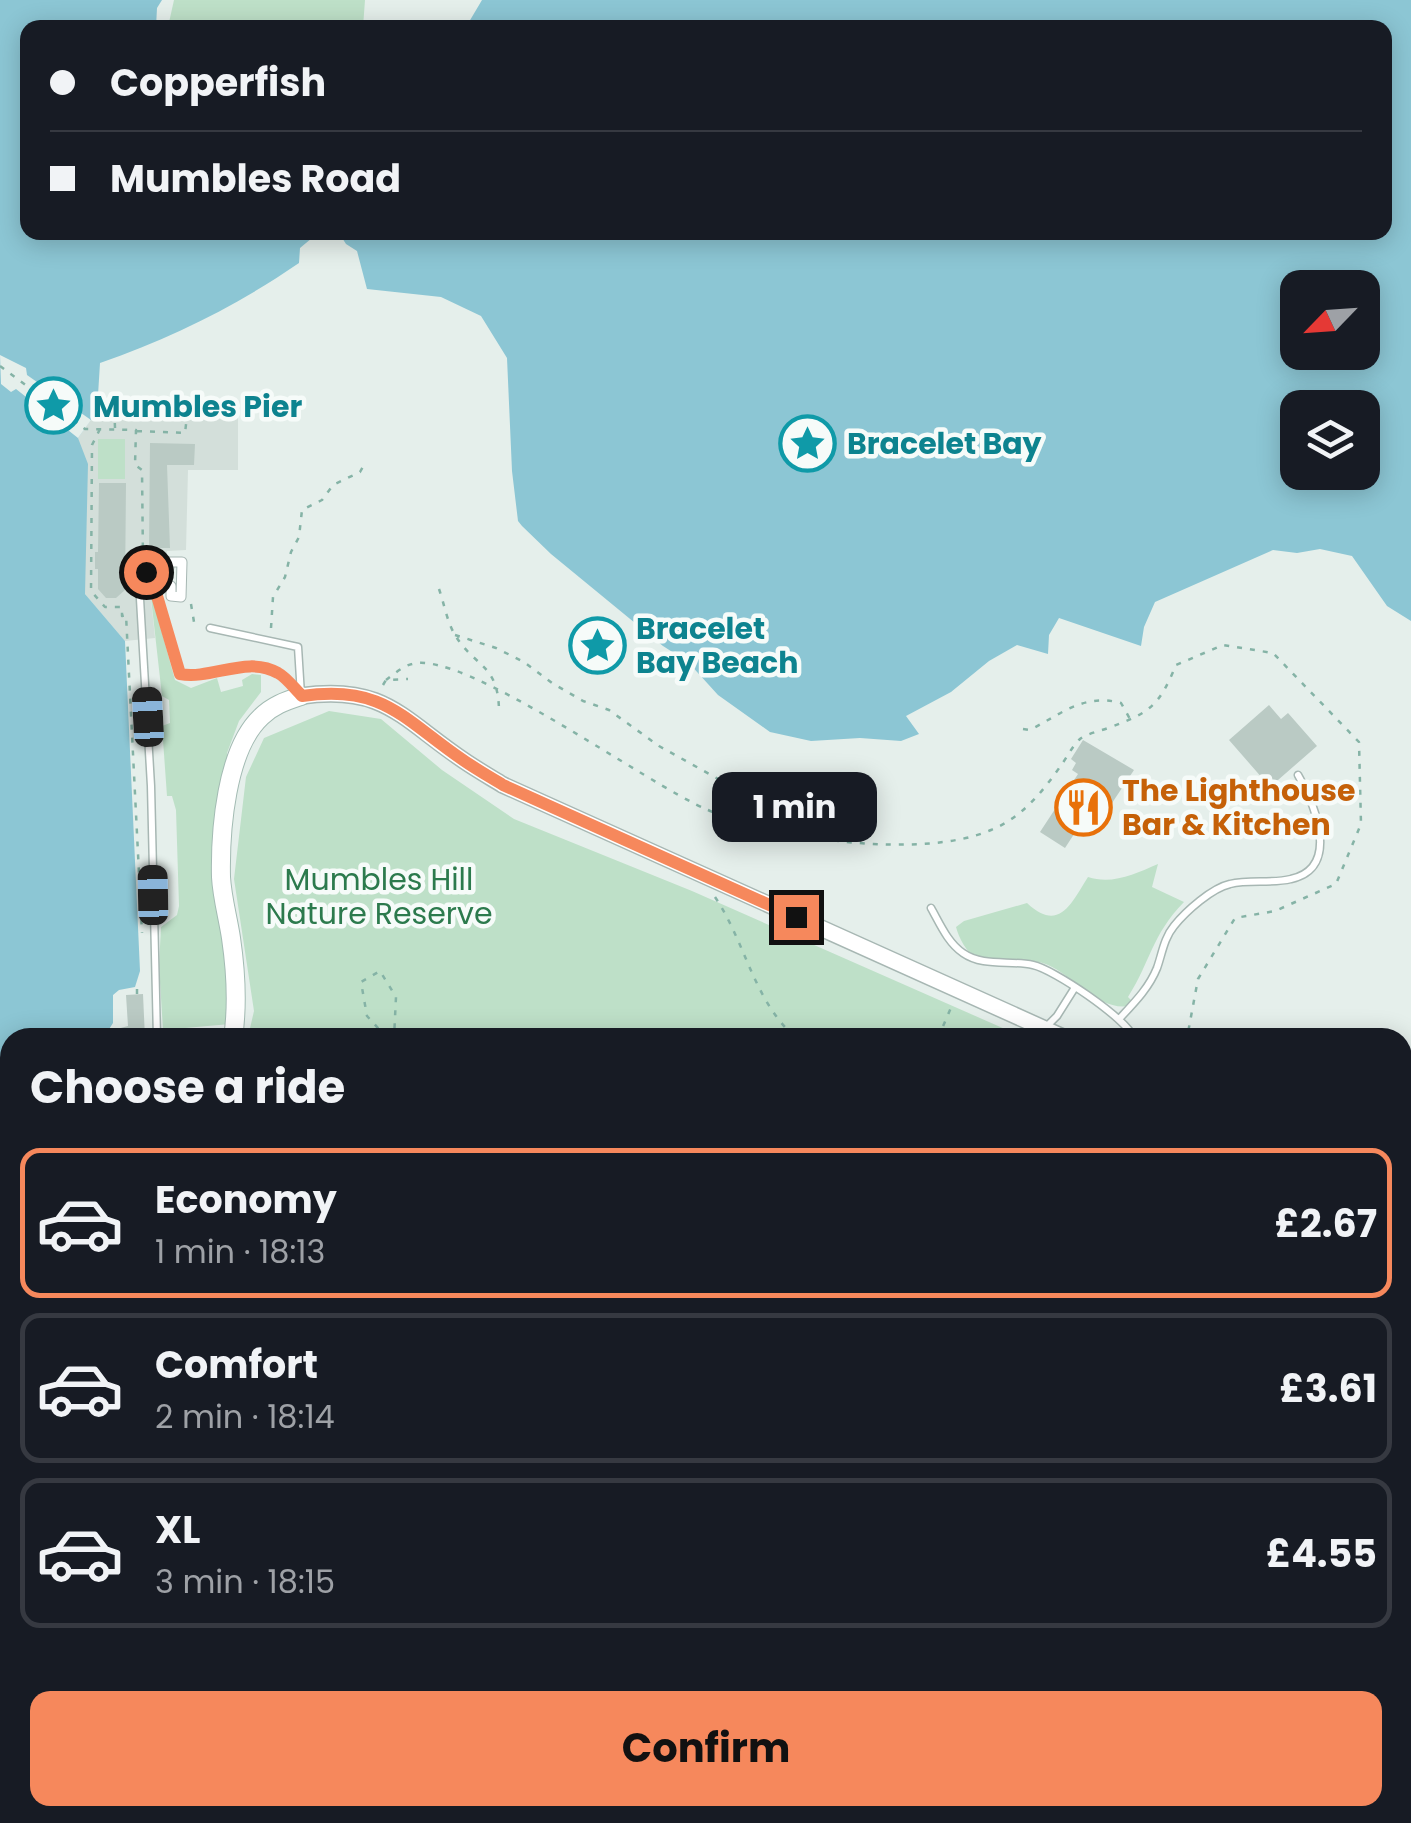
<!DOCTYPE html>
<html lang="en">
<head>
<meta charset="utf-8">
<style>
	:root { --surface:#171b24; --page:#20242c; --text:#f1f3f6; --muted:#9ea1a6; --line:#363941; --accent:#f6885c }
	body { margin:0; font-family:Poppins,sans-serif; background:var(--page); color:var(--text); height:100vh; display:flex; flex-direction:column; font-size:38px; white-space:nowrap }
	* { box-sizing:border-box; margin:0 }
	p { font-size:32px; color:var(--muted) }
	.icon { flex:none; width:55px; height:55px; fill:none; stroke:currentColor; stroke-width:2; stroke-linecap:round; stroke-linejoin:round }
	.map { position:relative; flex:1; overflow:hidden }
	.sheet { position:absolute; left:0px; top:1028px; width:1412px; height:798px; display:flex; flex-direction:column; background:var(--surface); border-radius:30px 30px 0 0; box-shadow:0 5px 25px #0003 }
	.sheet>* { flex:none }
	.hud { position:absolute; left:20px; top:20px; width:1372px; height:220px; border-radius:20px; box-shadow:0 5px 25px #0003; display:grid; align-content:center; height:220px; padding:0 30px; background:var(--surface) }
	.needle { width:65px; rotate:245deg }
	.tools { position:absolute; left:1280px; top:270px; display:grid; gap:20px }
	.tools a { display:grid; place-items:center; width:100px; height:100px; border-radius:20px; background:var(--surface); box-shadow:0 5px 25px #0003; font-size:50px }
	.end { position:absolute; width:45px; height:45px; margin:-22px; border:12px solid #f6885c; background:#111; box-shadow:0 0 0 5px #111 }
	.from { border-radius:50% }
	.bubble { position:absolute; height:70px; border-radius:20px; background:var(--surface); box-shadow:0 5px 25px #0003; font-size:32px; font-weight:700; line-height:70px; text-align:center }
	.car { position:absolute; width:30px; height:60px; margin:-30px -15px; border-radius:12px; box-shadow:0 0 8px 2px #0007; background:linear-gradient(#222 24%,#8ab4d8 0 40%,#222 0 76%,#8ab4d8 0 86%,#222 0) }
	.hud b { display:flex; align-items:center; gap:35px; height:95px; font-size:38px }
	.hud b+b { border-top:2px solid var(--line) }
	.hud i { width:25px; height:25px; background:var(--text) }
	ul { padding:0; list-style:none }
	li { display:flex; align-items:center; gap:30px; height:150px; margin:0 20px 15px; padding:0 10px; border:5px solid var(--line); border-radius:20px }
	li div { flex:1 }
	li b { display:block; font-size:38px }
	li em { font-style:normal; font-weight:700 }
	li.current { border-color:var(--accent) }
	li>.icon { width:90px; height:90px; stroke-width:1.5 }
	h2 { padding:0 30px; font-size:45px; line-height:120px }
	.cta { display:flex; gap:20px; margin-top:auto; padding:20px 30px }
	.cta a { flex:1; height:115px; border-radius:20px; background:var(--accent); color:#111; font-size:40px; font-weight:700; line-height:115px; text-align:center }
	.map>svg:first-child { display:block }
	.built { fill:#d3dfda }
	.green { fill:#bee0c8 }
	.water { fill:#8cc6d4; fill-rule:evenodd }
	.pier { fill:#e5efeb }
	.building { fill:#bacac4 }
	.lines { fill:none; stroke-linecap:round; stroke-linejoin:round }
	.service-casing { stroke:#a7b7b3; stroke-width:9 }
	.pedestrian-casing { stroke:#a7b7b3; stroke-width:11 }
	.minor-casing { stroke:#a7b7b3; stroke-width:15 }
	.tertiary-casing { stroke:#a7b7b3; stroke-width:18 }
	.secondary-casing { stroke:#a3bbb3; stroke-width:20 }
	.path { stroke:#85b3a6; stroke-width:2.5; stroke-dasharray:5 8; stroke-linecap:butt }
	.service { stroke:#fff; stroke-width:6 }
	.pedestrian { stroke:#fff; stroke-width:9 }
	.minor { stroke:#fff; stroke-width:12 }
	.tertiary { stroke:#fff; stroke-width:15 }
	.secondary { stroke:#fff; stroke-width:18 }
	.route { stroke:#f6885c; stroke-width:12 }
	.labels { text-anchor:middle; dominant-baseline:central; stroke-width:9; stroke-linejoin:round; paint-order:stroke }
	.culture-label { font-size:30px; font-weight:bold; fill:#0d838f; stroke:#f6fbf9; text-anchor:start }
	.food-label { font-size:30px; font-weight:bold; fill:#c56008; stroke:#f6fbf9; text-anchor:start }
	.park-label { font-size:30px; fill:#2c7a4d; stroke:#f6fbf9 }
</style>
</head>
<body>
<div class="map">
<svg width="1411" height="1823" viewBox="0 0 1411 1823">
	<rect width="100%" height="100%" fill="#e5efeb"/>
	<!-- built -->
	<path class="built" d="M97,411H238V470H188L186,550L167,551L163,588L150,590L155,638L125,641L85,594L78,438Z"/>
	<!-- green -->
	<path class="green" d="M174,0H365L363,27H168Z
		M98,439H125V479H98Z
		M150,589L175,680L191,688L217,678L221,692L243,686L242,680L252,674L261,675V692L239,721L227,753L230,1024L163,1030L159,966L161,927L177,915L179,906L176,810L172,796H167L162,726L170,723L169,700L162,696Z
		M329,711L381,719L442,770L514,819L692,891L1023,1037H248L254,1011L234,879L246,777L264,738Z
		M1158,864L1152,887L1184,902C1151,936 1151,961 1128,997L1133,1002L1129,1006C1098,1011 1074,976 1048,965C1026,955 999,966 978,958C966,953 959,938 956,927L964,921L1027,903C1059,933 1071,904 1088,877C1112,885 1135,874 1158,864Z
		M288,1815H784L777,1823H291Z"/>
	<!-- water -->
	<path class="water" d="M0,0H162L157,8L156,27L28,28V232L318,233L300,248L299,263C235,307 173,337 100,363L97,411L78,438L88,464L85,594L125,641L140,971L135,987L119,990L113,995V1023L104,1037L10,1038V1815H120V1823H0Z
		M482,0H1411V621L1387,606L1352,556L1320,549L1297,553L1273,550L1155,602L1144,627L1141,646L1059,618L1049,635L1048,654L1017,645L989,661L951,692L906,716L919,734L901,741L860,738L811,741L770,732L718,695L688,662L663,646L551,554L522,526L518,521L512,471L507,358L481,316L441,297L367,289L357,251L346,244L339,233L1385,232V28L466,27ZM1298,288H1362V352H1298ZM1298,408H1362V472H1298Z
		M1403,1086L1411,1087V1313L1402,1310Z"/>
	<!-- pier -->
	<path class="pier" d="M0,355L26,368L27,375L91,420L78,438L16,389L11,392L1,384Z"/>
	<!-- building -->
	<path class="building" d="M150,443L195,444L194,465H167L170,548H149Z
		M99,483H126L125,590L116,598H106L98,589V569H95V552H98Z
		M1269,705L1281,719L1288,713L1317,746L1270,787L1229,740Z
		M1083,740L1134,770L1098,824L1094,822L1086,834L1078,828L1065,848L1040,832L1078,774L1072,770L1076,763L1071,759Z
		M143,994L145,1038H102V1033L128,1026L126,995Z"/>
	<g class="lines">
		<defs>
			<path id="service" d="M210,628L298,647L301,695
				M931,908C940,924 948,943 963,953C983,967 1009,960 1033,965C1053,969 1126,1018 1134,1038
				M1120,1018C1134,1003 1149,988 1157,968C1162,954 1164,938 1174,926C1186,911 1212,888 1230,884C1249,879 1271,884 1291,879C1341,868 1315,805 1298,775
				M1046,1027L1057,1016L1074,989
				M157,1038L151,786L139,582L146,572L152,579L180,674C212,680 245,656 277,672C286,677 294,688 301,695
				M0,1092L10,1090
				M0,1394L10,1404"/>
			<path id="pedestrian" d="M170,562H182L181,597L171,596V586H165Z"/>
			<path id="minor" d="M1402,1380L1411,1382
				M1158,1823V1815
				M1239,1823L1246,1815"/>
			<path id="tertiary" d="M301,696C384,684 402,719 463,760C476,769 490,777 503,785L1065,1038
				M1058,1815L1060,1823"/>
			<path id="secondary" d="M233,1038C238,1004 236,972 231,938C228,918 222,897 221,877C220,831 226,750 261,717C273,705 286,701 301,696
				M245,1815L246,1823"/>
		</defs>
		<!-- service casing -->
		<use href="#service" class="service-casing"/>
		<!-- pedestrian casing -->
		<use href="#pedestrian" class="pedestrian-casing"/>
		<!-- minor casing -->
		<use href="#minor" class="minor-casing"/>
		<!-- tertiary casing -->
		<use href="#tertiary" class="tertiary-casing"/>
		<!-- secondary casing -->
		<use href="#secondary" class="secondary-casing"/>
		<!-- path -->
		<path class="path" d="M0,366L85,429L136,430L135,465L142,470L143,560
			M115,428L114,401H126
			M100,429L92,445L91,591L105,607H122V616L126,615L142,933
			M137,431L185,433L187,416
			M439,589C444,603 447,622 455,635C475,668 498,663 499,710
			M191,604L194,622L197,624
			M271,628L273,597L285,577L291,552L299,537L302,510L322,500L333,485L360,472L366,461
			M455,635L496,648L524,662L552,683L583,701L609,710L659,746L720,780
			M386,680C394,674 403,666 412,664C463,649 648,785 708,810C775,839 922,860 991,830C1023,817 1043,791 1062,764C1067,757 1073,745 1080,739C1086,734 1100,731 1108,728C1150,713 1159,706 1176,665L1223,645L1273,653L1359,742L1361,824L1336,884L1275,911L1235,918L1198,979L1187,1038
			M383,685L386,680L408,679
			M1023,729L1030,730C1061,714 1084,693 1121,703L1130,719
			M715,897C746,943 753,1000 796,1038
			M137,994V989H143
			M387,1038L367,1016L361,982L380,971L396,997L394,1038
			M938,1038L953,1003
			M1402,1621L1411,1616
			M134,1815V1823
			M712,1815L713,1823
			M502,1823V1815"/>
		<!-- service -->
		<use href="#service" class="service"/>
		<!-- pedestrian -->
		<use href="#pedestrian" class="pedestrian"/>
		<!-- minor -->
		<use href="#minor" class="minor"/>
		<!-- tertiary -->
		<use href="#tertiary" class="tertiary"/>
		<!-- secondary -->
		<use href="#secondary" class="secondary"/>
	</g>
	<g class="lines">
		<!-- route -->
		<path class="route" d="M146,572L152,579L180,674C212,680 247,655 278,673C286,677 295,689 302,696C383,684 403,719 463,760C476,769 490,777 503,785L796,917"/>
	</g>
	<!-- icons -->
	<defs>
		<symbol id="sight-ring" viewBox="-11 -11 22 22"><circle r="9.5" fill="#f6fbf9" stroke="#0f9aa8" stroke-width="1.5"/><path d="M0-6L1.8-2.2L6-1.7L2.9 1.2L3.7 5.4L0 3.3L-3.7 5.4L-2.9 1.2L-6-1.7L-1.8-2.2Z" fill="#0f9aa8"/></symbol>
		<symbol id="restaurant-ring" viewBox="-11 -11 22 22"><circle r="9.5" fill="#f6fbf9" stroke="#e8710a" stroke-width="1.5"/><path d="M-5-6h1v4h1v-4h1v4h1v-4h1v5L-1.5 .5V6h-2V.5L-5-1ZM5-6V6H3V1.5H1.5Q1.5-4 5-6Z" fill="#e8710a"/></symbol>
	</defs>
	<g fill-rule="evenodd">
		<use href="#sight-ring" x="22" y="374" width="63" height="63"/>
		<use href="#sight-ring" x="776" y="412" width="63" height="63"/>
		<use href="#sight-ring" x="566" y="614" width="63" height="63"/>
		<use href="#restaurant-ring" x="1052" y="776" width="63" height="63"/>
	</g>
	<g class="labels">
		<!-- culture labels -->
		<g class="culture-label">
			<text x="93" y="406">Mumbles Pier</text>
			<text x="847" y="443">Bracelet Bay</text>
			<text x="636" y="628">Bracelet<tspan x="636" dy="34">Bay Beach</tspan></text>
		</g>
		<!-- food labels -->
		<g class="food-label">
			<text x="1122" y="790">The Lighthouse<tspan x="1122" dy="34">Bar &amp; Kitchen</tspan></text>
		</g>
		<!-- park labels -->
		<g class="park-label">
			<text x="379" y="879">Mumbles Hill<tspan x="379" dy="34">Nature Reserve</tspan></text>
		</g>
	</g>
</svg>
<div class="tools">
<a><svg class="needle" viewBox="-14 -14 28 28"><path d="M0-13l5 13h-10z" fill="#e53935"/><path d="M0 13l5-13h-10z" fill="#9ea1a6"/></svg></a>
<a><svg class="icon" aria-label="layers" viewBox="0 0 24 24"><path d="M12 4l9 5-9 5-9-5zM3 14l9 5 9-5"/></svg></a>
</div>
<i class="end from" style="left:146px;top:572px"></i>
<i class="end" style="left:796px;top:917px"></i>
<div class="bubble" style="left:712px;top:772px;width:165px">1 min</div>
<i class="car" style="left:148px;top:717px;rotate:357deg"></i>
<i class="car" style="left:153px;top:895px;rotate:359deg"></i>
<div class="hud">
<b><i class="from"></i>Copperfish</b>
<b><i></i>Mumbles Road</b>
</div>
<section class="sheet">
<h2>Choose a ride</h2>
<ul>
<li class="current"><svg class="icon" aria-label="car" viewBox="0 0 24 24"><path d="M5 17H2v-5l4-1 3-4h7l3 4 3 1v5h-3M9 17h6M6 11h13"/><circle cx="7" cy="17" r="2"/><circle cx="17" cy="17" r="2"/></svg><div><b>Economy</b><p>1 min · 18:13</p></div><em>£2.67</em></li>
<li><svg class="icon" aria-label="car" viewBox="0 0 24 24"><path d="M5 17H2v-5l4-1 3-4h7l3 4 3 1v5h-3M9 17h6M6 11h13"/><circle cx="7" cy="17" r="2"/><circle cx="17" cy="17" r="2"/></svg><div><b>Comfort</b><p>2 min · 18:14</p></div><em>£3.61</em></li>
<li><svg class="icon" aria-label="car" viewBox="0 0 24 24"><path d="M5 17H2v-5l4-1 3-4h7l3 4 3 1v5h-3M9 17h6M6 11h13"/><circle cx="7" cy="17" r="2"/><circle cx="17" cy="17" r="2"/></svg><div><b>XL</b><p>3 min · 18:15</p></div><em>£4.55</em></li>
</ul>
<div class="cta"><a>Confirm</a></div>
</section>
</div>
</body>
</html>
